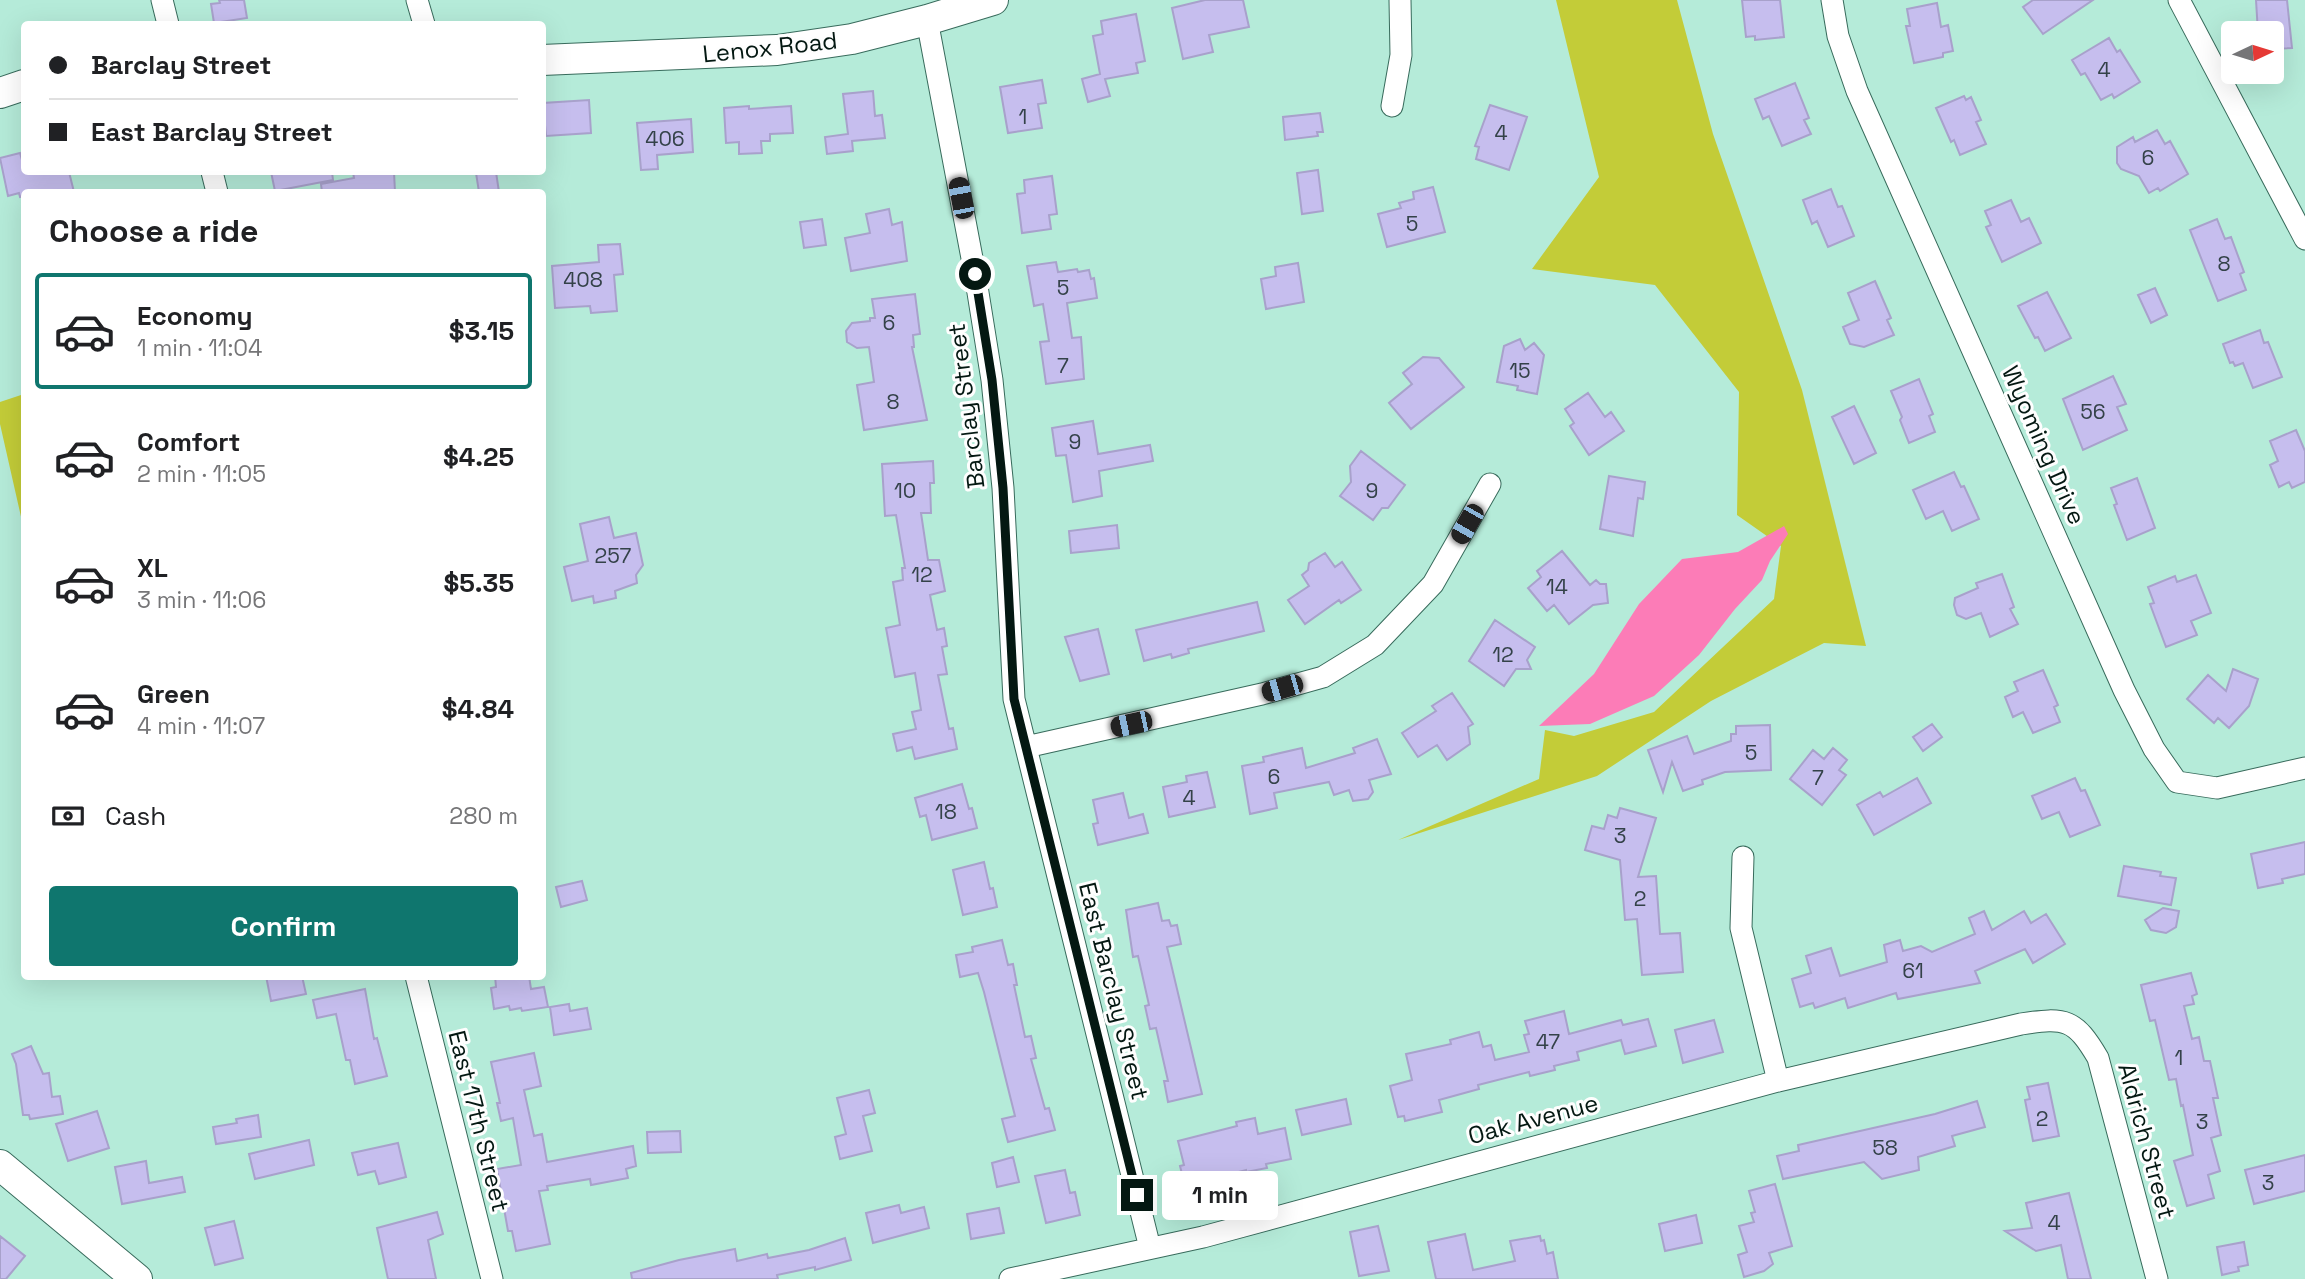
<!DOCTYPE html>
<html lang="en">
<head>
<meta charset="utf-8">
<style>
	:root { --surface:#fff; --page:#f6f6f6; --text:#202124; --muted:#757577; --line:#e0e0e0; --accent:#0f766e }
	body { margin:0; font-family:"Space Grotesk",sans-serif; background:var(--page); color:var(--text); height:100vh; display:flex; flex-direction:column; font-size:26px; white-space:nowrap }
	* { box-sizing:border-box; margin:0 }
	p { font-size:23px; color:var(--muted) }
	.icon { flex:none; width:38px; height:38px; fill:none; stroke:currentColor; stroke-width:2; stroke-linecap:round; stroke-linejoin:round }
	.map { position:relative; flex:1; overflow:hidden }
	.panel { position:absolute; left:21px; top:189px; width:525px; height:791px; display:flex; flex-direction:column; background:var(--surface); border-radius:7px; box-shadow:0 7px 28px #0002 }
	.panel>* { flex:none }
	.banner { position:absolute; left:21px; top:21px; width:525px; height:154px; border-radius:7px; box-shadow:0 7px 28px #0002; display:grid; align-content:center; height:154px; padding:0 28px; background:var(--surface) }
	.needle { width:46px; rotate:86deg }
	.tools { position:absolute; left:2221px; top:21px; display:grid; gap:14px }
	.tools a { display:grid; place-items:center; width:63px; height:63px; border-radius:7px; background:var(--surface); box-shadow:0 7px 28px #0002; font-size:35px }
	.end { position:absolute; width:32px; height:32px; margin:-16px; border:9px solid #041812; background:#fff; box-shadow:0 0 0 4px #fff }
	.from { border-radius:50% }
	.bubble { position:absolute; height:49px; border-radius:7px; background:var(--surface); box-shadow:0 7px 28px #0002; font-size:23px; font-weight:700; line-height:49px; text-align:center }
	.car { position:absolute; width:21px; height:42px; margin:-21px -10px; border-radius:9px; box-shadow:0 0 5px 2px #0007; background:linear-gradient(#222 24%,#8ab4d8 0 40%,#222 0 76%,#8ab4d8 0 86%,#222 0) }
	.banner b { display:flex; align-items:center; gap:24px; height:66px; font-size:26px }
	.banner b+b { border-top:2px solid var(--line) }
	.banner i { width:18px; height:18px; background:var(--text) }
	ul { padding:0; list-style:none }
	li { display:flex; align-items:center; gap:21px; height:116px; margin:0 14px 10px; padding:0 14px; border:4px solid transparent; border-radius:7px }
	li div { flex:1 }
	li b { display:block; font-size:26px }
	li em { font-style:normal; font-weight:700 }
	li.current { border-color:var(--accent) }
	li>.icon { width:63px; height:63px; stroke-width:1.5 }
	h2 { padding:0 28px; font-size:32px; line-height:84px }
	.pay { display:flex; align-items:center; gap:18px; height:77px; padding:0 28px; font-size:26px }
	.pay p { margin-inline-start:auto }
	.action { display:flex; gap:14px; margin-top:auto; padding:14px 28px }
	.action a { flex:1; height:80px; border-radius:7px; background:var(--accent); color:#fff; font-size:28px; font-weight:700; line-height:80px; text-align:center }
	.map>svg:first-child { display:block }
	.green { fill:#c3cc38 }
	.water { fill:#fc7cb7 }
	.building { fill:#c6beee; stroke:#a8a1cb; stroke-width:2 }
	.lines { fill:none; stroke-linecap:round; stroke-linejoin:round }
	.street-casing { stroke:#386b5c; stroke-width:23 }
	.secondary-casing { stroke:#386b5c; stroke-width:32 }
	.street { stroke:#fff; stroke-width:21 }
	.secondary { stroke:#fff; stroke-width:30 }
	.route { stroke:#041812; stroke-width:9 }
	.labels { text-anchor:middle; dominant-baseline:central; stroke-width:6; stroke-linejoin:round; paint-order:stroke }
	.number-label { font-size:21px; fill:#344249 }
	.street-label { font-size:24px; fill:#041812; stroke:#fefefe }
</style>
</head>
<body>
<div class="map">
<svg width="2305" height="1279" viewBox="0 0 2305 1279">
	<rect width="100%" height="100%" fill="#b5ebd9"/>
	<!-- green -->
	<path class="green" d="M1556,0H1677L1713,134L1802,390L1866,646L1824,643L1711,701L1597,776L1398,840L1539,779L1545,730L1574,736L1654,712L1774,599L1781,546L1737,515L1739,392L1655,285L1532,269L1599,177Z
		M24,394V530L0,424V402Z"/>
	<!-- water -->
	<path class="water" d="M1784,526L1788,534L1770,561L1762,580L1735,609L1699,655L1654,696L1590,724L1539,726L1594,674L1639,604L1682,559L1738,552Z"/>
	<!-- building -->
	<path class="building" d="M219,0H244L247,18L214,23L211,4L220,3Z
		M1205,0H1243L1249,27L1209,35L1213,52L1183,59L1172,8Z
		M1742,0H1780L1784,37L1755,40V36L1746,37Z
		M2033,0H2093L2043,34L2023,7Z
		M2256,0H2287L2292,48L2272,49V33H2258Z
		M1937,3L1941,27L1948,25L1953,51L1943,53V57L1914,63L1906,26H1910L1907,9Z
		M1136,14L1145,61L1136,63L1138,73L1105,79L1110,96L1088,102L1082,79L1100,74L1093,36L1103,34L1101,21Z
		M2109,38L2117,52L2120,50L2140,82L2114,98L2112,94L2101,100L2085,73L2081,75L2072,60Z
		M1042,80L1046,103L1038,104L1042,128L1008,133L1000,87Z
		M1795,83L1809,118L1804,120L1811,134L1782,146L1769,116L1763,119L1755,99Z
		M873,91L875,116L882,115L885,138L852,141L853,151L827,154L825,137L848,134L843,94Z
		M1964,96L1966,100L1971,97L1981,120L1976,122L1986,144L1960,155L1954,140L1951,142L1936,108Z
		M589,100L591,133L546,136L543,103Z
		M1490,105L1527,117L1509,170L1476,159L1479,147L1475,146Z
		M749,106V109L791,106L793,133L770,134V141H761L762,153L739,154V142L726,143L724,108Z
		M1320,113L1323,132H1317L1318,136L1285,140L1283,117Z
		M691,119L693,152L657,155L658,169L641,170L637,123Z
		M2157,130L2165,144L2170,141L2188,174L2160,191L2158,188L2149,193L2139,176L2121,169L2117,163V147L2133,137L2135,142Z
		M20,153L22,160L24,159V172H69L74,192H24V196L20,197L19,193L8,196L0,158Z
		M1318,170L1323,211L1302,214L1297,173Z
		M271,172H332L333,180L275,191Z
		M353,172H394L395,192H322L321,184L354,178Z
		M496,172L499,192H479L476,173Z
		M1052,176L1057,214L1049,215L1051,229L1022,233L1017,194L1025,193L1024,180Z
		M1433,187L1445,232L1387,247L1378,214L1401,208L1399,203L1414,199L1413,192Z
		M1831,189L1838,207L1842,206L1854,236L1828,247L1817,221L1812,224L1803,200Z
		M2011,200L2021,222L2029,218L2041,243L2002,262L1986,227L1991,225L1985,211Z
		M889,209L892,225L902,222L907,261L851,271L845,238L870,233L866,214Z
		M822,219L826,245L804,248L800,222Z
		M2217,219L2225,239L2231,237L2244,272L2240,274L2246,290L2218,301L2190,230Z
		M620,244L623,274L614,275L617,311L591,313L590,306L555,308L552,266L599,262L598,245Z
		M1056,262L1058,272L1077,269L1078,272L1089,270L1091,279L1094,278L1097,298L1067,303L1072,338L1081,337L1084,379L1046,384L1040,342L1049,341L1043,304L1034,306L1027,266Z
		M1298,263L1304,302L1266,309L1261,279L1276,276L1275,267Z
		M1875,281L1891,318L1887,320L1894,335L1864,347L1850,344L1843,327L1859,320L1848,293Z
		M2155,288L2167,315L2151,323L2138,295Z
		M2047,292L2071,338L2045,351L2038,337L2035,338L2018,306Z
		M915,294L920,334L913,335L914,347H912L927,420L864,430L857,385L874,382L869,347L857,348L847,342L846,331L852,323L870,321V318H875L872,299Z
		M2260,330L2264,343L2268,342L2282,377L2253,388L2243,363L2235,366L2233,362L2230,363L2223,344Z
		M1520,339L1525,350L1534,343L1544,355L1537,394L1517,390L1518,386L1497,382L1504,346Z
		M1423,357L1439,358L1464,387L1411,429L1389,403L1412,384L1403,373Z
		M2113,376L2126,404L2117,407L2127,430L2083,450L2063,399Z
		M1919,379L1933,414L1929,416L1935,432L1909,443L1900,420L1902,417L1891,391Z
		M1588,393L1605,417L1611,412L1624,431L1589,455L1570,426L1574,423L1565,409Z
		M1854,406L1876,453L1854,464L1832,417Z
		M1093,421L1098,454L1150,445L1153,461L1099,471L1102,496L1073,502L1066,455L1056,456L1052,428Z
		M2296,430L2305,451V482L2292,488L2289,482L2279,487L2270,465L2278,461L2270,441Z
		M1361,451L1405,485L1388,508H1382L1373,520L1340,496L1351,482L1350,466Z
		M933,461L934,483H930L931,513H921L928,560H939L945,591L930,595L937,630L944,628L947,646L942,647L947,674L938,675L949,729L953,728L957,749L915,759L912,747L897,751L893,734L916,729L912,712L921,710L915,673L895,677L886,628L900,625L893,582L903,580L902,568H905L896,515L885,516L882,464Z
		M1954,472L1961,487L1964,486L1979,519L1952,531L1943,511L1926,519L1913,490Z
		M1609,476L1645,482L1643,499L1638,498L1633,536L1600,529Z
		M2137,478L2155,528L2127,540L2114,505L2117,504L2111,488Z
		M609,517L614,538L636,533L643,565L636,575L637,583L615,591L616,598L594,603L593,596L572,601L564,567L588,561L580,524Z
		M1117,525L1119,548L1071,553L1069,531Z
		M1562,551L1590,585L1596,580L1600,584H1606L1608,603L1593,605L1569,624L1554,605L1547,611L1528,588L1541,577L1537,571Z
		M1325,553L1335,567L1342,562L1361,590L1341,603L1339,600L1305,624L1288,600L1309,586L1302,575L1308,570L1309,563Z
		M2002,574L2014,607L2010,609L2018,624L1990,637L1981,613L1966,619L1957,615L1954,605L1955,598L1978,588L1976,583Z
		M2196,575L2211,613L2191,621L2197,635L2166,647L2150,604L2154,603L2148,587L2175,576L2177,582Z
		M1257,602L1264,631L1188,649L1189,653L1172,658L1171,654L1144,661L1136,630Z
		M1495,620L1535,647L1527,660L1531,669H1516L1504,686L1469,661Z
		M1098,629L1109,674L1080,681L1065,637Z
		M2233,669L2258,679L2249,706L2229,728L2218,718L2214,723L2187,699L2208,675L2226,691Z
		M2043,670L2058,705L2054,707L2060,722L2033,733L2023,712L2013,717L2005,697L2018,691L2014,682Z
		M1452,693L1473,724L1468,727L1470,744L1447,760L1437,745L1418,757L1402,733L1436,711L1432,706Z
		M1932,724L1942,737L1923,751L1913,737Z
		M1770,725L1771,770L1725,772L1702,780L1703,784L1683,791L1672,762L1663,792L1648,750L1687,736L1694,754L1731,741V734H1736V726Z
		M1377,739L1391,774L1369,780L1373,792L1368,799L1353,801L1349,790L1334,795L1329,782L1274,793L1277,808L1250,814L1242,766L1264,762L1263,757L1302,748L1306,768L1355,753L1353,748Z
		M1833,748L1847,760L1839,770L1846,775L1822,805L1790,779L1813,750L1824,759Z
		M1207,772L1215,807L1169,817L1163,787L1187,782L1186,776Z
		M1917,778L1931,803L1874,835L1857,805L1880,792L1883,797Z
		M2075,778L2081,791L2085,790L2100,825L2070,837L2059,812L2042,819L2032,796Z
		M962,784L969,809L972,808L977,828L932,840L926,815L920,817L915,798Z
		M1123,793L1129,818L1143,814L1148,833L1098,845L1093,824L1098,823L1093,800Z
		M1620,808L1656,818L1638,877L1656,876L1660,934L1680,933L1683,972L1642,975L1637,919L1625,920L1620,860L1585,850L1592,826L1604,829L1608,815L1617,818Z
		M2305,842V874L2282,879L2283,883L2258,888L2251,854Z
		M984,862L990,889L993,888L997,907L963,915L953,870Z
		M2124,866L2161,872L2160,876L2176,878L2171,905L2118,896Z
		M582,881L587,900L561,907L556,887Z
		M1158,903L1162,921L1169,920L1171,926L1177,925L1181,944L1167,947L1202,1094L1168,1102L1164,1081H1168L1156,1028L1150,1029L1145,1006L1149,1005L1138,956L1133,957L1126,910Z
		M2163,908L2179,911L2176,927L2166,933L2151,930L2145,920Z
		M1984,911L1992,930L2024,911L2031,923L2046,914L2065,944L2033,963L2025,949L1975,971L1980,983L1898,999L1896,993L1848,1008L1845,998L1815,1008L1813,1003L1800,1007L1792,979L1811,973L1806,956L1831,948L1840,976L1887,962L1884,945L1900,940L1903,951L1921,946L1932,952L1975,934L1969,918Z
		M1002,940L1008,965L1013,964L1017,985H1014L1025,1037L1031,1036L1036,1058L1031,1059L1045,1109L1049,1108L1055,1130L1008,1142L1002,1119L1015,1116L984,992L978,973L960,977L956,955L973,952L972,947Z
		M2191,973L2197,994L2192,996L2194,1004L2184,1006L2192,1039L2199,1037L2204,1061H2210L2218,1098H2213L2221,1135L2211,1138L2220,1171L2208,1175L2214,1198L2187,1206L2174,1161L2193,1155L2183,1105L2181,1106L2176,1079L2169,1080L2155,1020L2150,1021L2141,985Z
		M266,976H302L306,994L271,1001Z
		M495,976H529L531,989L544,987L548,1007L522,1011L521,1008L510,1010L509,1006L494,1009L491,988L496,987Z
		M365,989L374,1039L377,1038L387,1076L355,1084L350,1060H346L336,1014L317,1018L313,1000Z
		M569,1004L570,1011L587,1008L591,1029L554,1035L550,1007Z
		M1564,1011L1569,1034L1621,1020L1623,1025L1648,1019L1656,1046L1625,1054L1621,1040L1577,1052L1579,1060L1554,1066L1555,1070L1530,1076L1529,1072L1478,1085L1479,1089L1439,1100L1442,1112L1405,1121L1404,1116L1398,1117L1390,1086L1412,1080L1406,1054L1451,1044L1450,1040L1479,1032L1483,1047L1491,1045L1495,1060L1529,1052L1524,1035L1529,1034L1525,1021Z
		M1714,1020L1723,1052L1683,1063L1675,1030Z
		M31,1046L43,1074L49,1073L52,1097L60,1096L63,1114L30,1119L29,1115H23L16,1064L12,1054Z
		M534,1053L541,1086L524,1090L534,1136L542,1134L547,1162L633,1146L636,1166L626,1169L628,1178L591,1185L590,1179L547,1186L548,1190L539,1191L550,1244L516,1251L512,1231H508L497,1169L521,1165L513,1118L501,1121L497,1103H500L491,1062Z
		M2048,1083L2059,1136L2033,1141L2025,1100L2030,1099L2027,1087Z
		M869,1090L875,1113L863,1116L872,1151L840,1159L835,1137L846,1134L837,1098Z
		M1346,1099L1351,1124L1302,1135L1296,1110Z
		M1977,1101L1985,1127L1952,1136L1955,1146L1918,1157L1919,1170L1882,1179L1864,1162L1783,1179L1777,1156L1799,1151L1798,1145L1935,1114Z
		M97,1111L109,1148L68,1161L56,1124Z
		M258,1115L261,1137L216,1144L213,1127L237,1123L236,1119Z
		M1255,1118L1258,1134L1285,1128L1291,1159L1266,1164L1267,1168L1246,1172V1170L1185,1186L1180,1166L1184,1165L1178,1141L1237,1126L1236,1122Z
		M680,1131L681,1152L648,1153L647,1132Z
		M309,1140L314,1165L255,1179L249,1154Z
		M398,1143L406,1177L379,1184L375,1171L358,1175L352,1153Z
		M2305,1155V1191L2254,1204L2245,1170Z
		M1013,1157L1019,1182L997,1187L992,1163Z
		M146,1161L149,1183L182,1177L185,1192L122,1204L115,1167Z
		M1065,1170L1070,1193L1075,1192L1080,1215L1046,1223L1035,1176Z
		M1775,1184L1792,1246L1769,1253L1773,1264L1764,1271L1744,1277L1738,1255L1747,1252L1739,1226L1754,1222L1751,1213L1755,1212L1749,1191Z
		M2069,1193L2091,1279H2068L2061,1245L2036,1251L2005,1231L2032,1228L2026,1203Z
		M899,1205L901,1213L924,1207L929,1228L873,1243L866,1213Z
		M999,1208L1004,1233L971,1239L967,1214Z
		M437,1212L443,1234L428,1240L436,1279H388L377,1228Z
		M1696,1215L1702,1243L1665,1251L1659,1224Z
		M234,1221L243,1258L215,1265L205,1228Z
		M1378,1226L1389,1271L1359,1276L1350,1232Z
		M1465,1234L1473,1270L1515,1261L1510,1241L1540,1236L1541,1241L1544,1240L1547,1254L1553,1252L1558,1279H1436L1428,1242Z
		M0,1236L25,1256L6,1279H0Z
		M845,1238L851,1260L815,1270V1267L777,1275L778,1279H632L631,1273L679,1260L735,1249L737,1261L767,1254L768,1258L809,1250Z
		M2244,1242L2248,1265L2238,1267L2239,1271L2222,1275L2217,1247Z"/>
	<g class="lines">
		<defs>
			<path id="street" d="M162,0L168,24
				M417,0L424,24
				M1832,0L1838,36L1857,91L2124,690L2154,749L2177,782L2217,788L2305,768
				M2179,0L2305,239
				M927,20L975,274L992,380L1003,488L1014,699L1150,1248
				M1392,106L1401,55L1400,0
				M212,172L217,192
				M1026,747L1262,694L1323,677L1375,645L1433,584L1490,484
				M1743,857L1741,928L1778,1081
				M416,976L492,1279
				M1010,1279L1203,1237L1778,1081L2021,1024C2066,1017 2075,1019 2098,1058L2157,1279"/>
			<path id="secondary" d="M542,60L777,50L852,39L927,20L993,0
				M0,93L24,85
				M0,1165L137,1279"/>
		</defs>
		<!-- street casing -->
		<use href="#street" class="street-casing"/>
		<!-- secondary casing -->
		<use href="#secondary" class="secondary-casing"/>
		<!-- street -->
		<use href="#street" class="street"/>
		<!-- secondary -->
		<use href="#secondary" class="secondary"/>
	</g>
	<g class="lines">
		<!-- route -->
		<path class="route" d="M975,274L992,380L1003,488L1014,699L1137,1195"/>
	</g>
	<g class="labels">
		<!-- number labels -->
		<g class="number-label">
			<text x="2104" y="69">4</text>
			<text x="1023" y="116">1</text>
			<text x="1501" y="132">4</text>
			<text x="665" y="138">406</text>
			<text x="2148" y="157">6</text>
			<text x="1412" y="223">5</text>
			<text x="2224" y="263">8</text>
			<text x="583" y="279">408</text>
			<text x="1063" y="287">5</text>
			<text x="889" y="322">6</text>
			<text x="1063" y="365">7</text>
			<text x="1520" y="370">15</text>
			<text x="893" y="401">8</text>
			<text x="2093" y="411">56</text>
			<text x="1075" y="441">9</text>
			<text x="905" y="490">10</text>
			<text x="1372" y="490">9</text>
			<text x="613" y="555">257</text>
			<text x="922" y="574">12</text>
			<text x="1557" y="586">14</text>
			<text x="1503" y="654">12</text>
			<text x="1751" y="752">5</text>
			<text x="1274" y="776">6</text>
			<text x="1818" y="777">7</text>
			<text x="1189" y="797">4</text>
			<text x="946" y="811">18</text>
			<text x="1620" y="835">3</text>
			<text x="1640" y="898">2</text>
			<text x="1913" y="970">61</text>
			<text x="1548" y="1041">47</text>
			<text x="2179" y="1057">1</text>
			<text x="2042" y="1118">2</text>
			<text x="2202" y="1121">3</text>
			<text x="1885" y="1147">58</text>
			<text x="2268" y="1182">3</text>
			<text x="2054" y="1222">4</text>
		</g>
		<!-- street labels -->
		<g class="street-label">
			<text transform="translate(770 47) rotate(-6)">Lenox Road</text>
			<text transform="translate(966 406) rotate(-97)">Barclay Street</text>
			<text transform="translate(2044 445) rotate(66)">Wyoming Drive</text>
			<text transform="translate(1114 991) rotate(76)">East Barclay Street</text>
			<text transform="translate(1533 1119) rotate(-15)">Oak Avenue</text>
			<text transform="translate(479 1121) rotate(76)">East 17th Street</text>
			<text transform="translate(2147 1141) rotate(75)">Aldrich Street</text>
		</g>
	</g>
</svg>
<div class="tools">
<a><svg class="needle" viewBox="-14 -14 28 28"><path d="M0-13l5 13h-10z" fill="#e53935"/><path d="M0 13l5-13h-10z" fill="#757577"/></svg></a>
</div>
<i class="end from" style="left:975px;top:274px"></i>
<i class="end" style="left:1137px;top:1195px"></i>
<div class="bubble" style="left:1162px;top:1171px;width:116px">1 min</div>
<i class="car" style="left:961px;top:198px;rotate:349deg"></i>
<i class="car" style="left:1467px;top:524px;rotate:210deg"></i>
<i class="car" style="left:1282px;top:688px;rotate:254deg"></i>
<i class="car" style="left:1131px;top:724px;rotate:258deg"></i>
<div class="banner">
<b><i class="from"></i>Barclay Street</b>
<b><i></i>East Barclay Street</b>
</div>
<section class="panel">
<h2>Choose a ride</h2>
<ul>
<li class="current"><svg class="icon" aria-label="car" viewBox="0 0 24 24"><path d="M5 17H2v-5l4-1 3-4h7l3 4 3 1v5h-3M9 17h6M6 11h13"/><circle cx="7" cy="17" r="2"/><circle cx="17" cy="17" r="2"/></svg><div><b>Economy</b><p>1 min · 11:04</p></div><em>$3.15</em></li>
<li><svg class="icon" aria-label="car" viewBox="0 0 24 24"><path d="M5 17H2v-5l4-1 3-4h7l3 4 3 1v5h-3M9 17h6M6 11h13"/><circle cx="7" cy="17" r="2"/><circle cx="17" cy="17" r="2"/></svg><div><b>Comfort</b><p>2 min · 11:05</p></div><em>$4.25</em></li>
<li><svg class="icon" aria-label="car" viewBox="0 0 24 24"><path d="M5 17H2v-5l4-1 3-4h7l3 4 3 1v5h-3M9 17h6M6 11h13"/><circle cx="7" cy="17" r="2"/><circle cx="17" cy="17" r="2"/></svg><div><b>XL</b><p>3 min · 11:06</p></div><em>$5.35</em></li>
<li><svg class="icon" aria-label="car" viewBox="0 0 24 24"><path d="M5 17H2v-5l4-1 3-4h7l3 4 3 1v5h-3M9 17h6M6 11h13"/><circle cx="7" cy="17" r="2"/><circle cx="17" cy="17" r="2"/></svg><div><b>Green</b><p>4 min · 11:07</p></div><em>$4.84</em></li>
</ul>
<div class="pay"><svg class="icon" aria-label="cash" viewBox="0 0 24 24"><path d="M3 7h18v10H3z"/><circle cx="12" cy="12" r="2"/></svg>Cash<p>280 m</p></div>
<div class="action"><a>Confirm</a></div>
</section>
</div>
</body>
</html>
